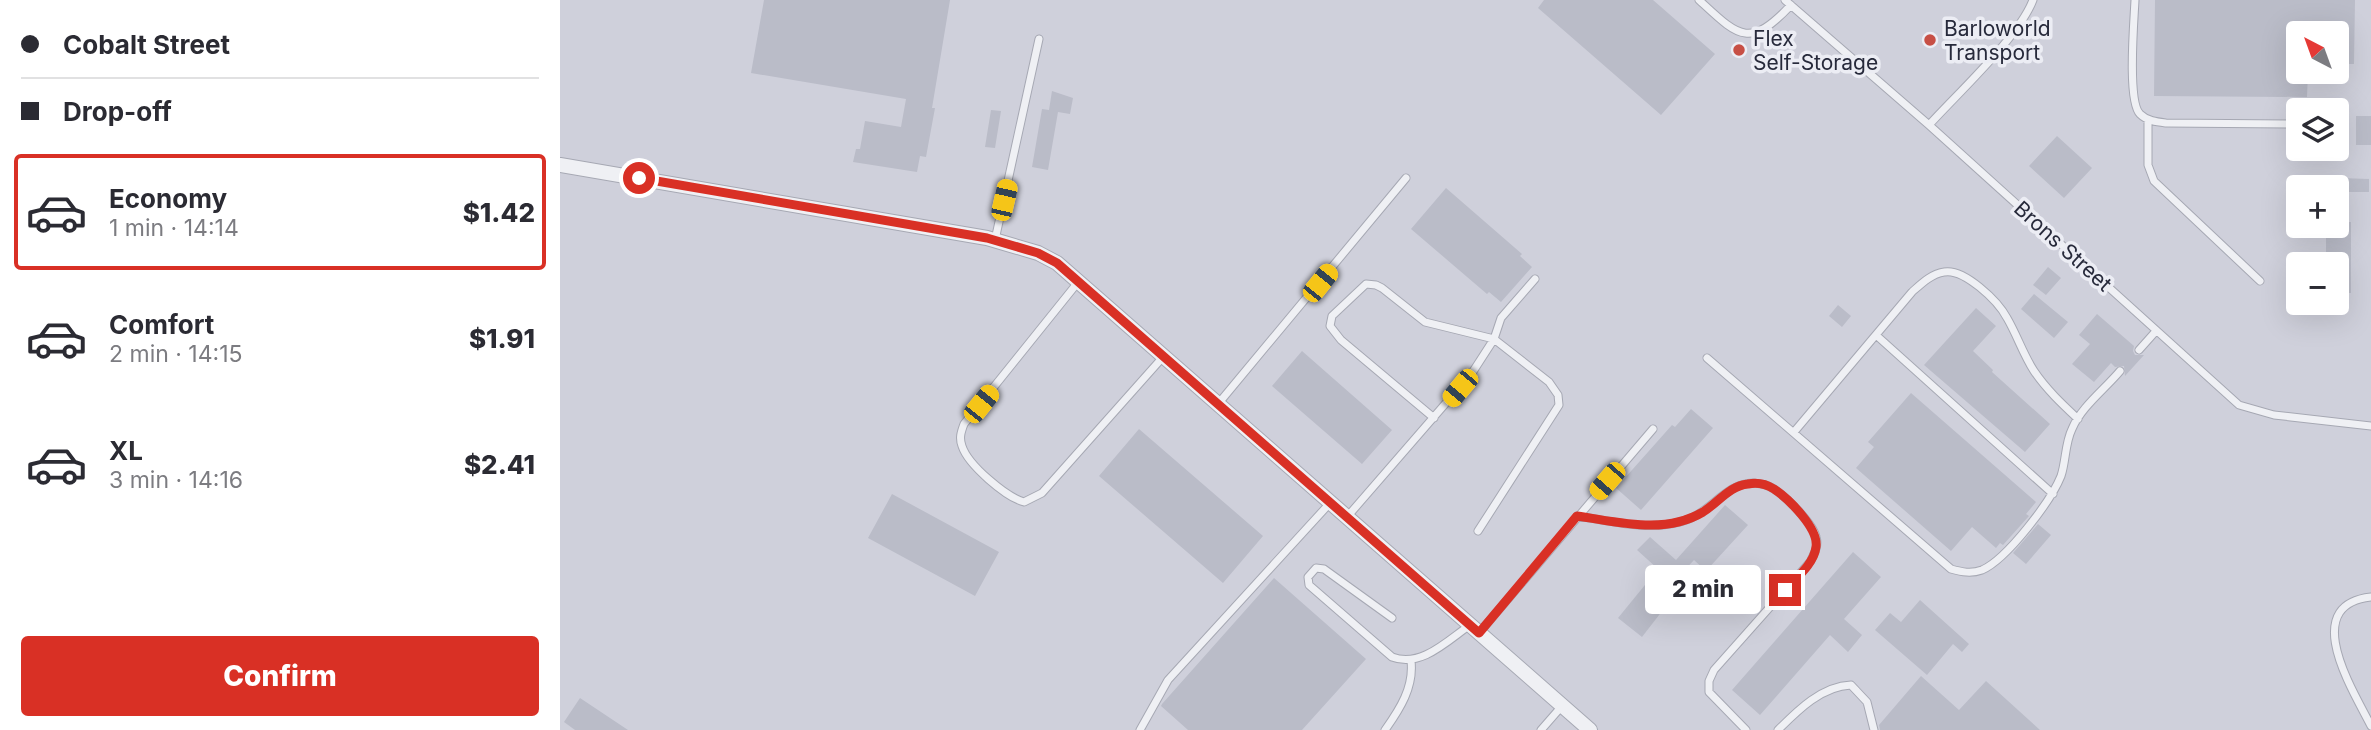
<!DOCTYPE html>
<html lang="en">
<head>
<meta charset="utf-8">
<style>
	:root { --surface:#fff; --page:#f7f7f7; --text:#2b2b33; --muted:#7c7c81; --line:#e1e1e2; --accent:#d93025 }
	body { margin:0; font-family:Inter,sans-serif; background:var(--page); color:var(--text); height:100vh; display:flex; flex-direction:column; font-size:26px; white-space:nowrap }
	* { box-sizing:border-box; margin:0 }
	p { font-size:23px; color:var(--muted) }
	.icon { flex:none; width:38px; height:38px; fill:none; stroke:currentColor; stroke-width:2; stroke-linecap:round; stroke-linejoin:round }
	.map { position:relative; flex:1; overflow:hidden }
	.sheet { display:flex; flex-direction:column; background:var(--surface); width:560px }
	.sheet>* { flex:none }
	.guide { display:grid; align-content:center; height:154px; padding:0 21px; background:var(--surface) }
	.needle { width:46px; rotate:319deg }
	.fabs { position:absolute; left:1726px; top:21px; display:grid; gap:14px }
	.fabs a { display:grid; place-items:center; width:63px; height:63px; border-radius:7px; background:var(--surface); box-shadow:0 7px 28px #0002; font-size:35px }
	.end { position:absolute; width:32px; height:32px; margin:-16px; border:9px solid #d93025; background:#fff; box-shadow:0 0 0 4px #fff }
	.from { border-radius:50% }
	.bubble { position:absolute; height:49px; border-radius:7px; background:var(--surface); box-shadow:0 7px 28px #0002; font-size:23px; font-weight:800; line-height:49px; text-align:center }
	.car { position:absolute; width:21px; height:42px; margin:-21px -10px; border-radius:9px; box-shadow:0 0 5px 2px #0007; background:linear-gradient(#f5c518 24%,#345 0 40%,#f5c518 0 76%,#345 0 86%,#f5c518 0) }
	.guide b { display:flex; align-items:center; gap:24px; height:66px; font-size:26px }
	.guide b+b { border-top:2px solid var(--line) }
	.guide i { width:18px; height:18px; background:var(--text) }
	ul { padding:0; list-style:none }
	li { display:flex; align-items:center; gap:21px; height:116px; margin:0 14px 10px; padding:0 7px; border:4px solid transparent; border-radius:7px }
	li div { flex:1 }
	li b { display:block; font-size:26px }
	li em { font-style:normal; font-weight:800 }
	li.on { border-color:var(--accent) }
	li>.icon { width:63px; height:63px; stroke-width:1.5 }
	.action { display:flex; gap:14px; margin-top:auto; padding:14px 21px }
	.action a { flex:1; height:80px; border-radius:7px; background:var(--accent); color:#fff; font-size:28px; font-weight:800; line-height:80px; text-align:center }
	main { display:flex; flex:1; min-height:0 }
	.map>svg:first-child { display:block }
	.built { fill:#cfd0db; fill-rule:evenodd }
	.building { fill:#babcc8 }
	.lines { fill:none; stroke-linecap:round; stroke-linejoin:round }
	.lane-casing { stroke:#a6a8b3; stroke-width:9 }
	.street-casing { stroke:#a6a8b3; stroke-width:16 }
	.lane { stroke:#eff0f4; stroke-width:7 }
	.street { stroke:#eff0f4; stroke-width:14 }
	.route { stroke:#d93025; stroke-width:9 }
	.poi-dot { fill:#c74f45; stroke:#ecedf4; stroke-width:2.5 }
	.labels { text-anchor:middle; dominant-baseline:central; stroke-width:7; stroke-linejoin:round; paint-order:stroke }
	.poi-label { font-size:21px; fill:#272a3b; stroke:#ecedf4; text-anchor:start }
	.street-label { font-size:21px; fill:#272a3b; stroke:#ecedf4 }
</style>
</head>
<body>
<main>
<section class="sheet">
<div class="guide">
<b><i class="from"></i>Cobalt Street</b>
<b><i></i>Drop-off</b>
</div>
<ul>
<li class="on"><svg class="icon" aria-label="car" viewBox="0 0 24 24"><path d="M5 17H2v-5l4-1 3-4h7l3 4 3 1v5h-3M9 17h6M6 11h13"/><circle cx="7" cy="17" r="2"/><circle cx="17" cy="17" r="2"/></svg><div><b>Economy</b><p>1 min · 14:14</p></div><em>$1.42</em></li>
<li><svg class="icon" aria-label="car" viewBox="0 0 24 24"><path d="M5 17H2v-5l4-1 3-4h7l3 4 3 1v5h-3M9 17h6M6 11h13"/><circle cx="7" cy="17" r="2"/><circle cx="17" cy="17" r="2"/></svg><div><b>Comfort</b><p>2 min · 14:15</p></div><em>$1.91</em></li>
<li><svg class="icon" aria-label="car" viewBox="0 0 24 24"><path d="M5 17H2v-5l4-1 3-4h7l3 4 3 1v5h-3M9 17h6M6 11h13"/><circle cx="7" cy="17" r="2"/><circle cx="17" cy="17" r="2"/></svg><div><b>XL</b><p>3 min · 14:16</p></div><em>$2.41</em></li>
</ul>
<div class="action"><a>Confirm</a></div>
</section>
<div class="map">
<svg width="1811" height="730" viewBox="0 0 1811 730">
	<rect width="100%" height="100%" fill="#dcdee6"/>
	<!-- built -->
	<path class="built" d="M0,0H1811V730H0ZM1738,33H1776V72H1738ZM1738,110H1776V149H1738ZM1738,187H1776V226H1738ZM1738,264H1776V303H1738Z"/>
	<!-- building -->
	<path class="building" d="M204,0H390L372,108H375L366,157L360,156L357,172L293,162L296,149H300L305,121L341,127L346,99L191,73Z
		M984,0H1093L1155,54L1101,115L978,8Z
		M1595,0H1795L1794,64H1776V33H1738V72H1748L1747,97L1594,96Z
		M492,91L513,98L510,114L498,112L488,170L472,167L482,109L489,110Z
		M431,110L441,111L435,148L425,147Z
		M1796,116H1811V145H1796Z
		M1497,136L1532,168L1504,198L1469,166Z
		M1780,178L1809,179V192H1780Z
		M886,188L962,254L960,256L972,267L941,302L929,292L927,294L851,229Z
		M1776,222H1791V293H1776V264H1766V226H1776Z
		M1488,267L1501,278L1486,295L1473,285Z
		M1474,294L1508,322L1494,338L1461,309Z
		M1278,305L1291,316L1282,327L1269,316Z
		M1416,308L1436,326L1413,351L1433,370L1432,372L1490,424L1465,452L1364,365Z
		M1537,314L1574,346L1573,351L1575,355H1584L1565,376L1564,366L1555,367L1551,363L1534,382L1512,364L1530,344L1519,335Z
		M742,351L832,430L802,464L712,386Z
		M1351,393L1476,502L1466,514L1469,516L1443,545L1440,543L1436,548L1412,527L1391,551L1296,468L1314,447L1308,442Z
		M1131,409L1153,428L1081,510L1056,488L1112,425L1115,427Z
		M579,429L703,536L663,583L539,476Z
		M332,494L439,552L415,596L308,538Z
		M1165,505L1188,525L1146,571L1134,560L1105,591L1113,597L1082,637L1058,618L1098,569L1077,550L1090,537L1116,560Z
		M1478,524L1491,535L1466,564L1453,553Z
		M1293,552L1321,577L1284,619L1302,635L1288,652L1270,635L1200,715L1172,690Z
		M714,578L806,659L742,730H628L601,706L602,704Z
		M1360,600L1409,644L1402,652L1393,644L1367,675L1315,630L1330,613L1341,622Z
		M1361,676L1399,710L1426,681L1480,730H1320L1319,725Z
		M20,698L68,730H15L4,722Z"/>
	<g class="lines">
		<defs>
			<path id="lane" d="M1139,0C1178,36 1189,50 1231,5
				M1225,0L1369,125L1679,405L1714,415L1811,426
				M1575,0C1574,22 1567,101 1580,114C1587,121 1597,122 1606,123L1738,124
				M1588,120V165L1594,181L1700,281
				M1776,124H1778
				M1369,125C1397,94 1459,37 1473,0
				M435,240L479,39
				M519,281L404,424C401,432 399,438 402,446C408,465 446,497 464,502L482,493L603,357
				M1316,335L1493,494
				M1579,350L1596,331
				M1147,358L1391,569C1402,572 1411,574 1422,570C1447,559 1491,501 1501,476C1506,461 1505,443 1512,429C1521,407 1545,389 1560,371
				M658,404L846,178
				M874,418L781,340L770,326L772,316L806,284L816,285L822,288L865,322L934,339L989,382L998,395L999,405L918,531
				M1234,432L1352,292C1361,284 1371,274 1384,272C1404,268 1438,301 1447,318C1457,335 1463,354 1474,371C1486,389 1502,404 1518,419
				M1017,516C1053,521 1093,533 1129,519C1152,510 1167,483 1193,483C1201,484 1207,484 1214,489C1225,496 1253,523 1256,537C1259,546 1254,554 1250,562L1154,670L1149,681V692L1186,730
				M787,517L912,373L934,339L941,318L975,279
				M1811,597C1738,605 1794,692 1811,726
				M832,618L764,569L756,568L748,577L749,585L832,657C861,668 887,641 910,625
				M919,633L1093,429
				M580,730L608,680L770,503
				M825,730C840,709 854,687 851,661
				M981,730L1002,706
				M1218,730C1238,710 1262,686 1291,685L1307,702L1314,730"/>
			<path id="street" d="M0,165L427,238L478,253L497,263L1030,730"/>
		</defs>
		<!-- lane casing -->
		<use href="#lane" class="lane-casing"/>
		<!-- street casing -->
		<use href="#street" class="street-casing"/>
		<!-- lane -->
		<use href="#lane" class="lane"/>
		<!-- street -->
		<use href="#street" class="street"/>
	</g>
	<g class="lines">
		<!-- route -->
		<path class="route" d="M79,178L427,238L478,253L497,263L919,633L1017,516C1059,522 1104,535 1143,512C1159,502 1169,486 1188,484C1197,482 1206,484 1214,489C1229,499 1259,529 1256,547C1254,564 1236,578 1225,590"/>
	</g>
	<!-- markers -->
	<g class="poi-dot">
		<circle cx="1370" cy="40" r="7"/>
		<circle cx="1179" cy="50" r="7"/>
	</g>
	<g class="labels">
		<!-- poi labels -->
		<g class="poi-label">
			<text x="1384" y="28">Barloworld<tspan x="1384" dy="24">Transport</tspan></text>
			<text x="1193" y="38">Flex<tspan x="1193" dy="24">Self-Storage</tspan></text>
		</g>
		<!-- street labels -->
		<g class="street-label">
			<text transform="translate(1503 246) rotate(42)">Brons Street</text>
		</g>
	</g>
</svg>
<div class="fabs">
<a><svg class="needle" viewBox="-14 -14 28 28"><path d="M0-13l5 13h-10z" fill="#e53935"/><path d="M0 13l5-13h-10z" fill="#7c7c81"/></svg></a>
<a><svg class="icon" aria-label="layers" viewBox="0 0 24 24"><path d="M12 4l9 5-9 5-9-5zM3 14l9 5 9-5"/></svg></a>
<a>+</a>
<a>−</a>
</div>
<i class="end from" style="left:79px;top:178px"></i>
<i class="end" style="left:1225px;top:590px"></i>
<div class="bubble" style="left:1085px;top:565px;width:116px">2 min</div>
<i class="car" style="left:444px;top:200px;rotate:13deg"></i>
<i class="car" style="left:760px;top:283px;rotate:39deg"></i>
<i class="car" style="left:900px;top:388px;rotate:220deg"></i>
<i class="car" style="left:421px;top:404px;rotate:39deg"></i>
<i class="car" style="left:1047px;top:481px;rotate:221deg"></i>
</div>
</main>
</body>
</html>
